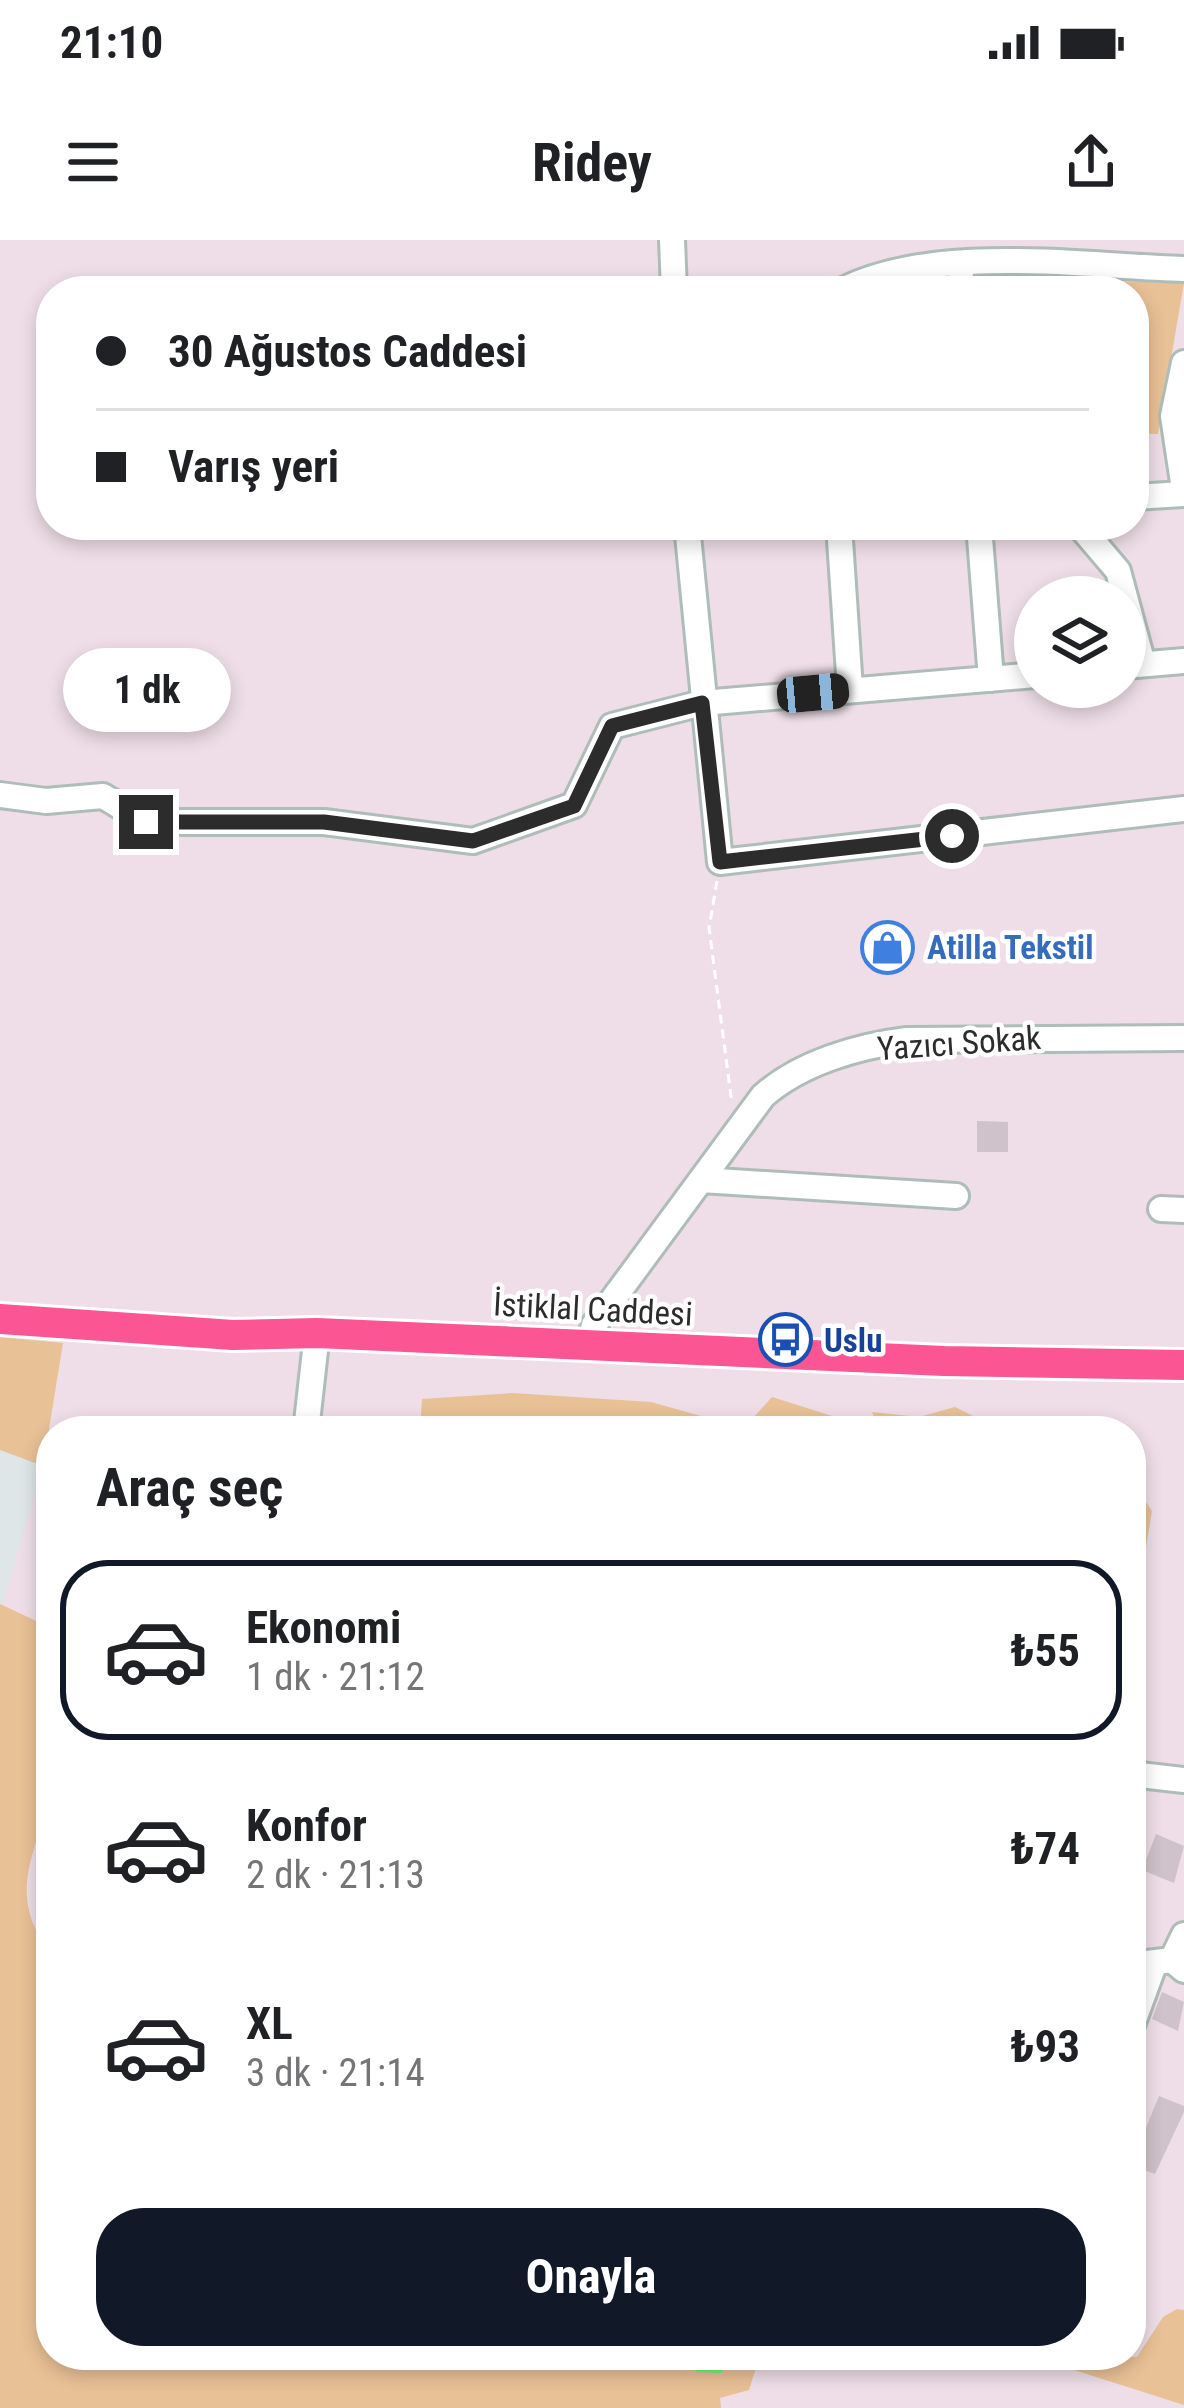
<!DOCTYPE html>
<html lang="tr">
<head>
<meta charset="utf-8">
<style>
	:root { --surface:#fff; --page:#f2f2f2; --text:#202124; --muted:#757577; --line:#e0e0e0; --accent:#111827 }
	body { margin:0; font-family:"Roboto Condensed",sans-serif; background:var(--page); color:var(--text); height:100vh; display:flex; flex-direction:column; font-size:45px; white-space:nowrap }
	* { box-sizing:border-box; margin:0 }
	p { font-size:39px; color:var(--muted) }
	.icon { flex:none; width:66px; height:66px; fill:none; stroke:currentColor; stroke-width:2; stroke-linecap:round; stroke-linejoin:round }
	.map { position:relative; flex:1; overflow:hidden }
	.sheet { position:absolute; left:36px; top:1176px; width:1110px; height:954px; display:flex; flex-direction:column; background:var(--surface); border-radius:48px; box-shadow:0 6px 18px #0003 }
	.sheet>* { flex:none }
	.banner { position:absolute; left:36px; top:36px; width:1113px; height:264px; border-radius:48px; box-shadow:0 6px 18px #0003; display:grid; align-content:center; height:264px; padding:0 60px; background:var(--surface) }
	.controls { position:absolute; left:1014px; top:336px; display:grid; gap:24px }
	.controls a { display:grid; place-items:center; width:132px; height:132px; border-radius:50%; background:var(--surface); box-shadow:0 6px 18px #0003; font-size:60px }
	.end { position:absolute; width:54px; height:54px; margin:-27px; border:15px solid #2c2c2c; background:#fff; box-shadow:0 0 0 6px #fff }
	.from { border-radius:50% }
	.bubble { position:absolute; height:84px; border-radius:42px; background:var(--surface); box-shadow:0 6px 18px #0003; font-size:39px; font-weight:700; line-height:84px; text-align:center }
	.car { position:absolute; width:36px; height:72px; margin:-36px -18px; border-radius:15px; box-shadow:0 0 9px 3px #0007; background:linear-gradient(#222 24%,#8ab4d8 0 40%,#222 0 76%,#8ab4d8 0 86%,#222 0) }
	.banner b { display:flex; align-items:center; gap:42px; height:114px; font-size:45px }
	.banner b+b { border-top:3px solid var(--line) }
	.banner i { width:30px; height:30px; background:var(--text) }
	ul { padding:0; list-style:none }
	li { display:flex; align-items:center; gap:36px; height:180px; margin:0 24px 18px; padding:0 36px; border:6px solid transparent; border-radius:48px }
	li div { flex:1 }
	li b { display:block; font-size:45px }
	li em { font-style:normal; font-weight:700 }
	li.current { border-color:var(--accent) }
	li>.icon { width:108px; height:108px; stroke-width:1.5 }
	h2 { padding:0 60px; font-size:54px; line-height:144px }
	.primary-button { display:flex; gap:24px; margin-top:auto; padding:24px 60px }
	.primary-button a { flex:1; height:138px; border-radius:48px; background:var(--accent); color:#fff; font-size:48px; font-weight:700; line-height:138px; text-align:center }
	.status { display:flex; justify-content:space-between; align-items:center; height:84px; padding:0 60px; background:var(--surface); direction:ltr }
	.status svg { height:33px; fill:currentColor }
	header { display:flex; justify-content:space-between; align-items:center; height:156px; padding:0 60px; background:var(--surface); font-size:54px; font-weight:700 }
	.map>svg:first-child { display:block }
	.industrial { fill:#dee6e7 }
	.green { fill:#e9c196 }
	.water { fill:#69f87b }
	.building { fill:#d0c2ca }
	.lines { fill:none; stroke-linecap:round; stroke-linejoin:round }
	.minor-casing { stroke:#aebdb8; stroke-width:30 }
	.major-casing { stroke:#fff; stroke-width:36 }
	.path { stroke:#fff; stroke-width:3; stroke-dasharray:9 6; stroke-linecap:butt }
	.minor { stroke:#fff; stroke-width:24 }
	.major { stroke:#fb5693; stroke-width:30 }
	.route { stroke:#2c2c2c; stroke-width:15 }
	.labels { text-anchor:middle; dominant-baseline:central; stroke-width:9; stroke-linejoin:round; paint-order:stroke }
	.shop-label { font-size:33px; font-weight:bold; fill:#366cbe; stroke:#fff; text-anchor:start }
	.street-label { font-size:33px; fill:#2c2c2c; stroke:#fff }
	.transit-label { font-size:33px; font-weight:bold; fill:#164399; stroke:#fff; text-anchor:start }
</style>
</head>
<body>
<div class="status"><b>21:10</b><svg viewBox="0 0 49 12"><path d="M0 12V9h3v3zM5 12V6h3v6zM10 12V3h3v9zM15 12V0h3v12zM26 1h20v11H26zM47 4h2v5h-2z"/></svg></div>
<header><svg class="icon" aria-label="menu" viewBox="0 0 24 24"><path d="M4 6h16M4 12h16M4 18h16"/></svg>Ridey<svg class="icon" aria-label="share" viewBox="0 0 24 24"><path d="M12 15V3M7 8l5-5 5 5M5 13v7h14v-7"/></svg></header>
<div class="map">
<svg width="1184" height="2168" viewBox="0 0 1184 2168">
	<rect width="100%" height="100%" fill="#efdee7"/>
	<!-- industrial -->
	<path class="industrial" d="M0,1210L43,1226L2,1365L0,1364Z"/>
	<!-- green -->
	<path class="green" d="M971,38L1184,43L1158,194L1134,193V51H972Z
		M0,1097L63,1103L43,1226L0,1210Z
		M513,1153L651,1162L744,1188L772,1157L848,1181L846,1191H420L422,1159Z
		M955,1167L983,1181L1074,1191H880L872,1172L919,1177Z
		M1131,1240L1152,1271L1143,1325L1131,1349Z
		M0,1364L51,1388C51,1437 56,1488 51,1536C44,1611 0,1645 51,1715V2115H760L749,2150L720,2158L721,2168H0Z
		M1177,2069L1184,2070V2165L1027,2115L1137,2117L1163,2077Z"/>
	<!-- water -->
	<path class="water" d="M661,2115H735V2117L721,2133L698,2132Z"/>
	<!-- building -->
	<path class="building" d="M977,881L1008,882V912H977Z
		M1156,1594L1184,1606L1174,1643L1142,1630Z
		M1162,1752L1184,1762L1178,1791L1152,1779Z
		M1159,1856L1184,1866V1872L1155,1934L1131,1925V1896L1141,1900Z"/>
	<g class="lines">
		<defs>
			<path id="minor" d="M672,0L674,51
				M960,23L962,51
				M841,51C934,3 1081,26 1184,29
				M1184,123L1173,176L1184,249
				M1134,257L1184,254
				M687,285L720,622L1184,569
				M839,285L850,449
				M979,285L991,439
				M1079,285L1118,331L1143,424
				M1125,426L1184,421
				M0,555L46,561L103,556L146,582H324L473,601L574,565L612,486L702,463L1035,435
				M701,940L956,956
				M1161,969L1184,970
				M589,1105L594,1085L763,856C800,823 858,806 907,800L1184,798
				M306,1191L317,1093
				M1131,1534L1184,1540
				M1172,1720L1184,1695
				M1131,1725L1172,1720L1184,1730
				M1131,1788L1154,1725"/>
			<path id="major" d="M0,1079L233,1095L317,1093L944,1121L1184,1125"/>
		</defs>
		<!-- minor casing -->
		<use href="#minor" class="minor-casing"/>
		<!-- major casing -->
		<use href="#major" class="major-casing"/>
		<!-- path -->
		<path class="path" d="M717,641L709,688L732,864"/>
		<!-- minor -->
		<use href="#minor" class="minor"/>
		<!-- major -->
		<use href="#major" class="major"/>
	</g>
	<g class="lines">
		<!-- route -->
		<path class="route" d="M146,582H324L473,601L574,566L612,486L702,463L720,622L952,596"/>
	</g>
	<!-- icons -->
	<defs>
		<symbol id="shop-ring" viewBox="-11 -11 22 22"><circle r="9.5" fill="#fff" stroke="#3f7fe0" stroke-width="1.5"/><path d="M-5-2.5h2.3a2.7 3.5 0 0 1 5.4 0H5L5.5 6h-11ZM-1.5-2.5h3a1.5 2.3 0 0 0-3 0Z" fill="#3f7fe0"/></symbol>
		<symbol id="bus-ring" viewBox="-11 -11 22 22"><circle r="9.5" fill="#fff" stroke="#1a4fb4" stroke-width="1.5"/><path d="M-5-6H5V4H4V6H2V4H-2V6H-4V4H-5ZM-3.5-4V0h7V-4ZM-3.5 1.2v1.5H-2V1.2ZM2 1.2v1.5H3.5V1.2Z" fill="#1a4fb4"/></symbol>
	</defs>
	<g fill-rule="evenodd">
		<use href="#shop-ring" x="858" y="678" width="59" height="59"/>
		<use href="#bus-ring" x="756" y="1070" width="59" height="59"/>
	</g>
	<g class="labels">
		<!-- shop labels -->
		<g class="shop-label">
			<text x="927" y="707">Atilla Tekstil</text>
		</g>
		<!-- street labels -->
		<g class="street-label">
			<text transform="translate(959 803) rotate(-4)">Yazıcı Sokak</text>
			<text transform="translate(593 1069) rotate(3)">İstiklal Caddesi</text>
		</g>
		<!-- transit labels -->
		<g class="transit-label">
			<text x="824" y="1100">Uslu</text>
		</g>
	</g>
</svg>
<div class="controls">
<a><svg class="icon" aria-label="layers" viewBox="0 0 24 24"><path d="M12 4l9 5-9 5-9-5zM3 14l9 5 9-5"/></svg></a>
</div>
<i class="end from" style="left:952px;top:596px"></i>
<i class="end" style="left:146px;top:582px"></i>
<div class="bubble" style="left:63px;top:408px;width:168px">1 dk</div>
<i class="car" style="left:813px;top:453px;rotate:85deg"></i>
<div class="banner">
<b><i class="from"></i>30 Ağustos Caddesi</b>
<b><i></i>Varış yeri</b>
</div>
<section class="sheet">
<h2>Araç seç</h2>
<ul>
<li class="current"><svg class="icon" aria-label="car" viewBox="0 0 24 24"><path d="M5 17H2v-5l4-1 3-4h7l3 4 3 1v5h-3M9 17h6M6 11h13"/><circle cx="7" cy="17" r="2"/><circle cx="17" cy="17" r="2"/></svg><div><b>Ekonomi</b><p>1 dk · 21:12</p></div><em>₺55</em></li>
<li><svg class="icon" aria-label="car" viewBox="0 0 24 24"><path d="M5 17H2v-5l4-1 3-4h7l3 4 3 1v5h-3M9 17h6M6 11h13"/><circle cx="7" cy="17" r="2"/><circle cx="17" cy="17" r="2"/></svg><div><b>Konfor</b><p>2 dk · 21:13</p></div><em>₺74</em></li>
<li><svg class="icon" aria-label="car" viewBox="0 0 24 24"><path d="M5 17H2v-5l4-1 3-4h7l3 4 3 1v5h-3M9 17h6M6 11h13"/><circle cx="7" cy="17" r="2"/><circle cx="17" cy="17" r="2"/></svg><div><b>XL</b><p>3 dk · 21:14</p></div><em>₺93</em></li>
</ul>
<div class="primary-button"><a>Onayla</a></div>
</section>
</div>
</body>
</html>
